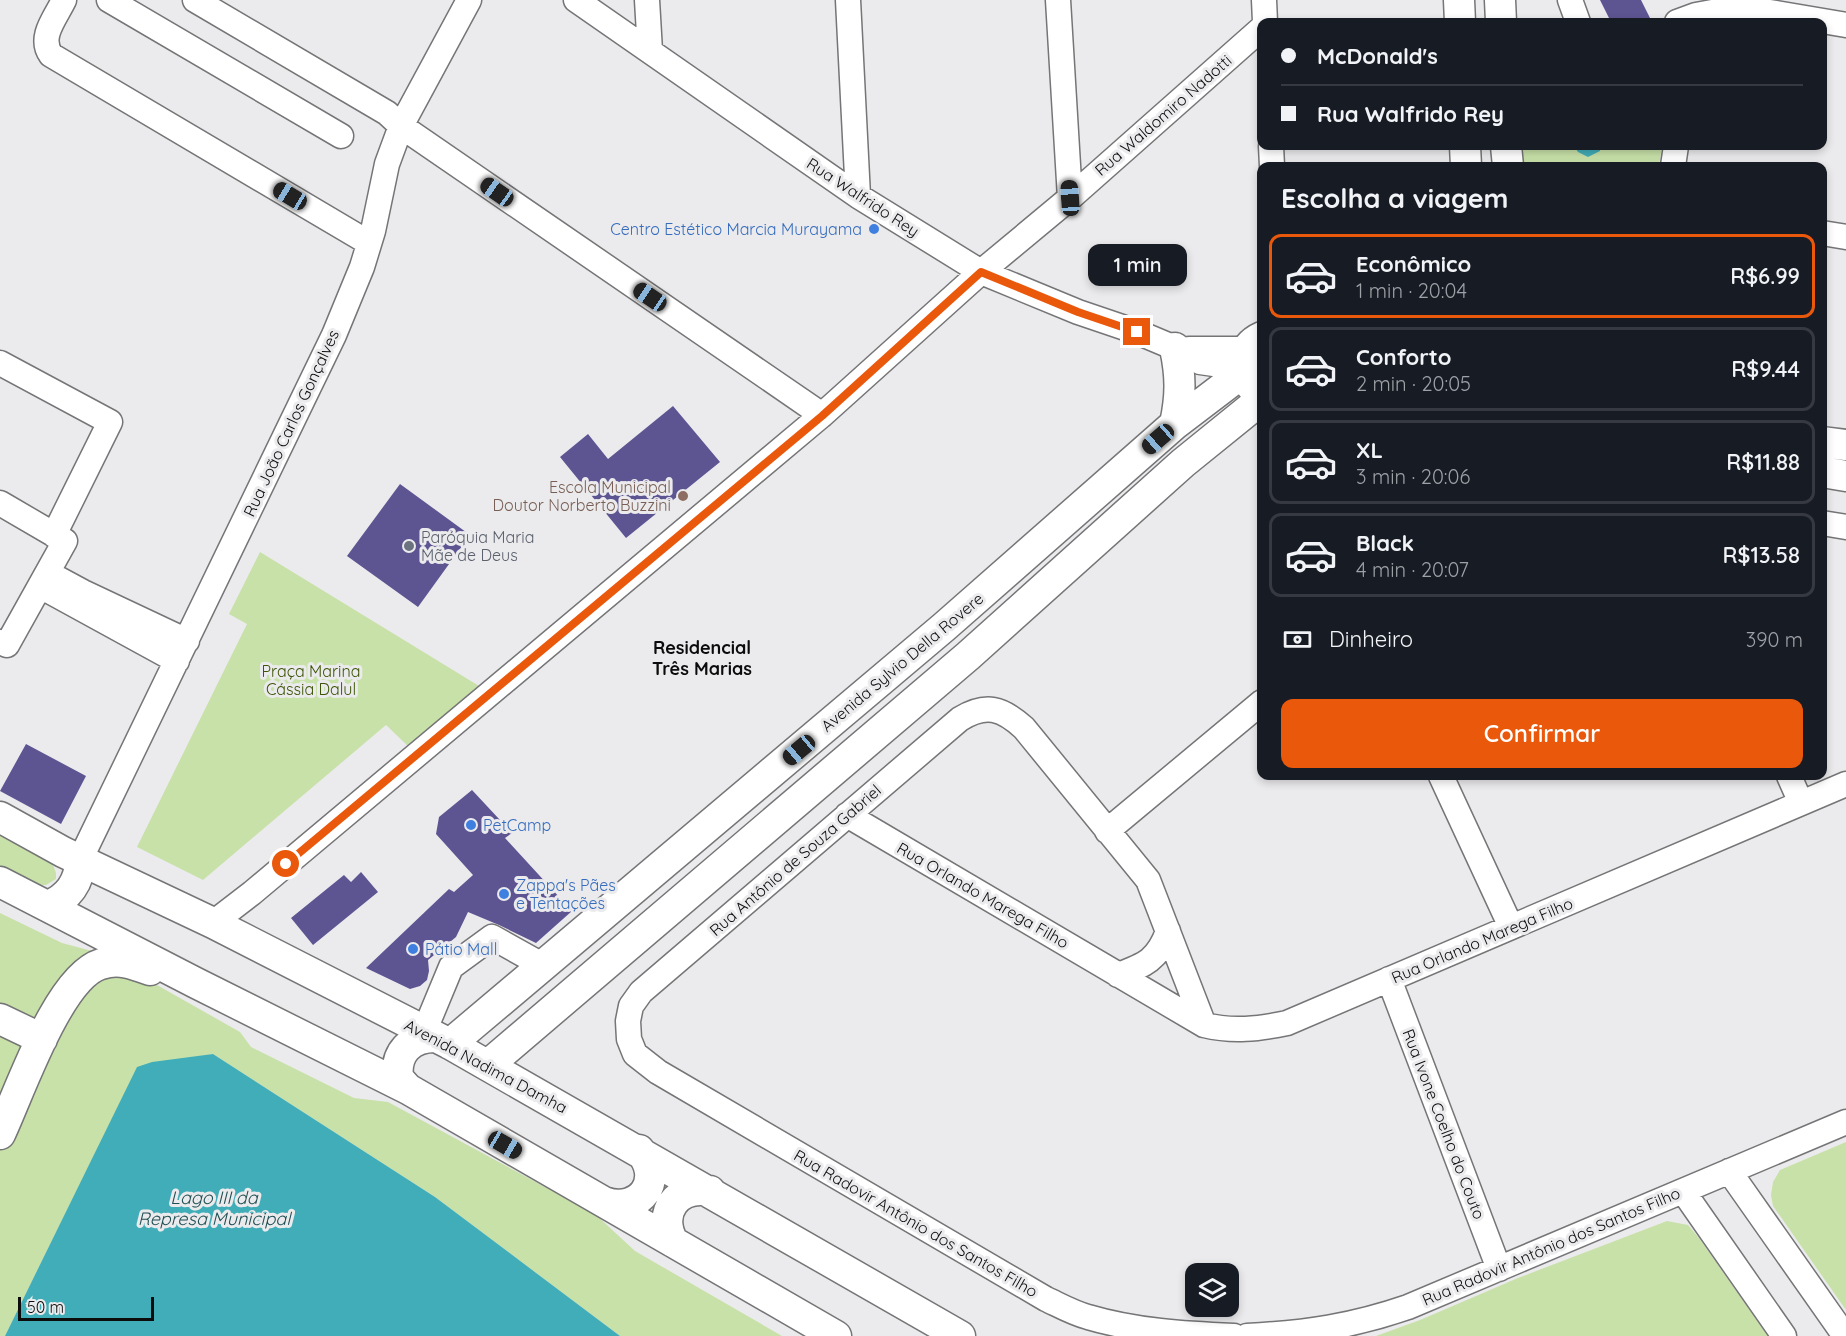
<!DOCTYPE html>
<html lang="pt">
<head>
<meta charset="utf-8">
<style>
	:root { --surface:#171b24; --page:#242831; --text:#f1f3f6; --muted:#9ea1a6; --line:#363941; --accent:#ea580c }
	body { margin:0; font-family:Quicksand,sans-serif; background:var(--page); color:var(--text); height:100vh; display:flex; flex-direction:column; font-size:22px; white-space:nowrap }
	* { box-sizing:border-box; margin:0 }
	p { font-size:20px; color:var(--muted) }
	.icon { flex:none; width:33px; height:33px; fill:none; stroke:currentColor; stroke-width:2; stroke-linecap:round; stroke-linejoin:round }
	.map { position:relative; flex:1; overflow:hidden }
	.drawer { position:absolute; left:1257px; top:162px; width:570px; height:618px; display:flex; flex-direction:column; background:var(--surface); border-radius:12px; box-shadow:0 3px 9px #0003 }
	.drawer>* { flex:none }
	.banner { position:absolute; left:1257px; top:18px; width:570px; height:132px; border-radius:12px; box-shadow:0 3px 9px #0003; display:grid; align-content:center; height:132px; padding:0 24px; background:var(--surface) }
	.tools { position:absolute; left:1185px; top:1263px; display:grid; gap:12px }
	.tools a { display:grid; place-items:center; width:54px; height:54px; border-radius:12px; background:var(--surface); box-shadow:0 3px 9px #0003; font-size:30px }
	.scale { position:absolute; left:18px; bottom:15px; width:136px; box-sizing:border-box; padding-left:6px; border:3px solid #0c0c0d; border-top:0; font-size:16px; line-height:21px; white-space:nowrap; color:#0c0c0d; -webkit-text-stroke:4px #ebebed; paint-order:stroke }
	.end { position:absolute; width:27px; height:27px; margin:-14px; border:8px solid #ea580c; background:#fff; box-shadow:0 0 0 3px #fff }
	.from { border-radius:50% }
	.bubble { position:absolute; height:42px; border-radius:12px; background:var(--surface); box-shadow:0 3px 9px #0003; font-size:20px; font-weight:600; line-height:42px; text-align:center }
	.car { position:absolute; width:18px; height:36px; margin:-18px -9px; border-radius:8px; box-shadow:0 0 4px 2px #0007; background:linear-gradient(#222 24%,#8ab4d8 0 40%,#222 0 76%,#8ab4d8 0 86%,#222 0) }
	.banner b { display:flex; align-items:center; gap:21px; height:57px; font-size:22px }
	.banner b+b { border-top:2px solid var(--line) }
	.banner i { width:15px; height:15px; background:var(--text) }
	ul { padding:0; list-style:none }
	li { display:flex; align-items:center; gap:18px; height:84px; margin:0 12px 9px; padding:0 12px; border:3px solid var(--line); border-radius:12px }
	li div { flex:1 }
	li b { display:block; font-size:22px }
	li em { font-style:normal; font-weight:600 }
	li.on { border-color:var(--accent) }
	li>.icon { width:54px; height:54px; stroke-width:1.5 }
	h2 { padding:0 24px; font-size:27px; line-height:72px }
	.pay { display:flex; align-items:center; gap:15px; height:66px; padding:0 24px; font-size:22px }
	.pay p { margin-inline-start:auto }
	.button { display:flex; gap:12px; margin-top:auto; padding:12px 24px }
	.button a { flex:1; height:69px; border-radius:12px; background:var(--accent); color:#fff; font-size:24px; font-weight:600; line-height:69px; text-align:center }
	.map>svg:first-child { display:block }
	.green { fill:#c8e1a8 }
	.water { fill:#40adb8 }
	.building { fill:#5d5492 }
	.lines { fill:none; stroke-linecap:round; stroke-linejoin:round }
	.minor-casing { stroke:#757577; stroke-width:27 }
	.major-casing { stroke:#757577; stroke-width:33 }
	.minor { stroke:#fff; stroke-width:24 }
	.major { stroke:#fff; stroke-width:30 }
	.route { stroke:#ea580c; stroke-width:8 }
	.shop-dot { fill:#3f7fe0; stroke:#ebebed; stroke-width:2 }
	.education-dot { fill:#8d6e63; stroke:#ebebed; stroke-width:2 }
	.worship-dot { fill:#6b7280; stroke:#ebebed; stroke-width:2 }
	.labels { text-anchor:middle; dominant-baseline:central; stroke-width:6; stroke-linejoin:round; paint-order:stroke }
	.street-label { font-size:16px; fill:#0c0c0d; stroke:#ebebed }
	.shop-label { font-size:16px; fill:#366cbe; stroke:#ebebed; text-anchor:start }
	.education-label { font-size:16px; fill:#785e54; stroke:#ebebed; text-anchor:end }
	.worship-label { font-size:16px; fill:#5b616d; stroke:#ebebed; text-anchor:start }
	.park-label { font-size:16px; fill:#3c5406; stroke:#ebebed }
	.neighbourhood-label { font-size:18px; font-weight:bold; fill:#0c0c0d; stroke:#ebebed }
	.water-label { font-size:18px; font-style:italic; fill:#204f53; stroke:#ebebed }
</style>
</head>
<body>
<div class="map">
<svg width="1846" height="1336" viewBox="0 0 1846 1336">
	<rect width="100%" height="100%" fill="#ebebed"/>
	<!-- green -->
	<path class="green" d="M1520,146H1662L1659,166H1524L1521,163Z
		M260,552L484,689L410,748L386,725L203,880L137,847L247,624L229,614Z
		M0,830L10,841L52,862L56,873V879L46,885H40L0,866Z
		M0,913L62,943L92,951L111,959L240,1032L251,1047L354,1098L388,1102L595,1214L635,1251L782,1336H620L435,1197L213,1054L137,1068L5,1336H0Z
		M1846,1142V1310L1773,1206L1771,1195L1773,1182L1780,1170Z
		M1667,1221L1688,1225L1699,1238L1768,1336H1376L1420,1320L1518,1278Z"/>
	<!-- water -->
	<path class="water" d="M1574,146H1600V151L1588,157L1578,152Z
		M213,1054L435,1197L620,1336H5L137,1067L152,1062Z"/>
	<!-- building -->
	<path class="building" d="M1600,0H1641L1652,22H1611Z
		M673,406L720,462L626,538L560,457L588,434L608,459Z
		M400,484L470,535L418,607L347,556Z
		M26,744L86,776L61,824L0,791Z
		M472,790L512,833L505,838L572,911L536,943L499,925L468,912L456,937L428,960L429,971L427,980L420,986L410,989L366,968L449,889L454,892L473,875L436,834L439,817Z
		M361,872L378,892L313,945L291,918L344,875L351,882Z"/>
	<g class="lines">
		<defs>
			<path id="minor" d="M64,0C56,17 38,37 51,55L369,243
				M109,0L341,136
				M195,0L387,113L401,126L822,415
				M576,0L858,196L981,272L1078,312L1137,332L1175,348L1200,362L1242,368
				M647,0L650,51
				M848,0L858,196
				M1058,0L1070,198
				M1264,0L1265,22
				M1570,0L1578,22
				M1725,0L1740,7L1846,25
				M1677,22L1696,15L1740,7
				M1271,146L1272,166
				M1673,166L1676,146
				M1822,233L1846,237
				M1189,349H1246
				M0,363L110,422L54,535
				M0,503L65,541L7,645L0,642
				M1822,523L1846,527
				M57,578L83,592L187,641
				M40,586L177,661
				M1441,776L1511,927
				M1789,776L1801,803
				M847,815L1204,1025C1233,1032 1258,1029 1287,1023L1846,784
				M1107,831L1262,702
				M80,860L334,335L362,267L373,231L387,164L401,126L469,0
				M213,923L252,893L822,415L981,272L1070,198L1262,28
				M1118,975C1145,965 1158,960 1168,931
				M1389,979L1499,1269
				M1204,1025L1148,880L1024,728C1002,708 986,703 960,719L641,992L631,1006L628,1021L629,1039L635,1054L658,1072L1046,1299C1059,1305 1073,1313 1088,1317C1135,1331 1185,1334 1234,1336
				M424,1032L451,967L492,937L544,966
				M1729,1171L1845,1336
				M1683,1191L1784,1336
				M1247,1336C1306,1333 1353,1326 1408,1307L1846,1122"/>
			<path id="major" d="M1459,0L1460,22
				M1500,0L1501,22
				M1465,146L1466,166
				M1506,146L1508,166
				M1175,348C1181,376 1181,396 1175,424
				M1255,389C1235,374 1239,347 1262,337
				M1822,442L1846,445
				M1822,472L1846,476
				M0,817L63,852L213,923L450,1044L960,1336
				M0,882L196,983L408,1089L836,1336
				M48,906C68,898 80,882 80,860
				M0,1019L42,1039
				M450,1044L944,627L1175,424L1242,373
				M488,1065L968,656L1183,463L1262,399
				M408,1089L398,1078C395,1053 410,1037 435,1037
				M0,1134C19,1094 58,977 101,964C119,958 134,964 150,970
				M604,1202C640,1215 666,1179 639,1150
				M673,1242C657,1212 677,1185 710,1191"/>
		</defs>
		<!-- minor casing -->
		<use href="#minor" class="minor-casing"/>
		<!-- major casing -->
		<use href="#major" class="major-casing"/>
		<!-- minor -->
		<use href="#minor" class="minor"/>
		<!-- major -->
		<use href="#major" class="major"/>
	</g>
	<g class="lines">
		<!-- route -->
		<path class="route" d="M286,864L822,416L981,272L1078,312L1137,332"/>
	</g>
	<!-- markers -->
	<g class="shop-dot">
		<circle cx="874" cy="229" r="6"/>
		<circle cx="471" cy="825" r="6"/>
		<circle cx="504" cy="894" r="6"/>
		<circle cx="413" cy="949" r="6"/>
	</g>
	<circle class="education-dot" cx="683" cy="496" r="6"/>
	<circle class="worship-dot" cx="409" cy="546" r="6"/>
	<g class="labels">
		<!-- street labels -->
		<g class="street-label">
			<text transform="translate(1163 115) rotate(-41)">Rua Waldomiro Nadotti</text>
			<text transform="translate(863 197) rotate(33)">Rua Walfrido Rey</text>
			<text transform="translate(291 423) rotate(-65)">Rua João Carlos Gonçalves</text>
			<text transform="translate(902 662) rotate(-40)">Avenida Sylvio Della Rovere</text>
			<text transform="translate(795 860) rotate(-41)">Rua Antônio de Souza Gabriel</text>
			<text transform="translate(983 895) rotate(30)">Rua Orlando Marega Filho</text>
			<text transform="translate(1482 940) rotate(-23)">Rua Orlando Marega Filho</text>
			<text transform="translate(486 1066) rotate(28)">Avenida Nadima Damha</text>
			<text transform="translate(1444 1124) rotate(69)">Rua Ivone Coelho do Couto</text>
			<text transform="translate(916 1223) rotate(30)">Rua Radovir Antônio dos Santos Filho</text>
			<text transform="translate(1551 1246) rotate(-23)">Rua Radovir Antônio dos Santos Filho</text>
		</g>
		<!-- shop labels -->
		<g class="shop-label">
			<text x="862" y="229" text-anchor="end">Centro Estético Marcia Murayama</text>
			<text x="483" y="825">PetCamp</text>
			<text x="516" y="885">Zappa's Pães<tspan x="516" dy="18">e Tentações</tspan></text>
			<text x="425" y="949">Pátio Mall</text>
		</g>
		<!-- education labels -->
		<g class="education-label">
			<text x="671" y="487">Escola Municipal<tspan x="671" dy="18">Doutor Norberto Buzzini</tspan></text>
		</g>
		<!-- worship labels -->
		<g class="worship-label">
			<text x="421" y="537">Paróquia Maria<tspan x="421" dy="18">Mãe de Deus</tspan></text>
		</g>
		<!-- park labels -->
		<g class="park-label">
			<text x="311" y="671">Praça Marina<tspan x="311" dy="18">Cássia Dalul</tspan></text>
		</g>
		<!-- neighbourhood labels -->
		<g class="neighbourhood-label">
			<text x="702" y="647">Residencial<tspan x="702" dy="21">Três Marias</tspan></text>
		</g>
		<!-- water labels -->
		<g class="water-label">
			<text x="214" y="1197">Lago III da<tspan x="214" dy="21">Represa Municipal</tspan></text>
		</g>
	</g>
</svg>
<div class="tools">
<a><svg class="icon" aria-label="layers" viewBox="0 0 24 24"><path d="M12 4l9 5-9 5-9-5zM3 14l9 5 9-5"/></svg></a>
</div>
<div class="scale">50 m</div>
<i class="end from" style="left:286px;top:864px"></i>
<i class="end" style="left:1137px;top:332px"></i>
<div class="bubble" style="left:1088px;top:244px;width:99px">1 min</div>
<i class="car" style="left:497px;top:192px;rotate:305deg"></i>
<i class="car" style="left:290px;top:196px;rotate:301deg"></i>
<i class="car" style="left:1070px;top:198px;rotate:356deg"></i>
<i class="car" style="left:650px;top:297px;rotate:304deg"></i>
<i class="car" style="left:1158px;top:439px;rotate:229deg"></i>
<i class="car" style="left:799px;top:750px;rotate:230deg"></i>
<i class="car" style="left:505px;top:1145px;rotate:120deg"></i>
<div class="banner">
<b><i class="from"></i>McDonald's</b>
<b><i></i>Rua Walfrido Rey</b>
</div>
<section class="drawer">
<h2>Escolha a viagem</h2>
<ul>
<li class="on"><svg class="icon" aria-label="car" viewBox="0 0 24 24"><path d="M5 17H2v-5l4-1 3-4h7l3 4 3 1v5h-3M9 17h6M6 11h13"/><circle cx="7" cy="17" r="2"/><circle cx="17" cy="17" r="2"/></svg><div><b>Econômico</b><p>1 min · 20:04</p></div><em>R$6.99</em></li>
<li><svg class="icon" aria-label="car" viewBox="0 0 24 24"><path d="M5 17H2v-5l4-1 3-4h7l3 4 3 1v5h-3M9 17h6M6 11h13"/><circle cx="7" cy="17" r="2"/><circle cx="17" cy="17" r="2"/></svg><div><b>Conforto</b><p>2 min · 20:05</p></div><em>R$9.44</em></li>
<li><svg class="icon" aria-label="car" viewBox="0 0 24 24"><path d="M5 17H2v-5l4-1 3-4h7l3 4 3 1v5h-3M9 17h6M6 11h13"/><circle cx="7" cy="17" r="2"/><circle cx="17" cy="17" r="2"/></svg><div><b>XL</b><p>3 min · 20:06</p></div><em>R$11.88</em></li>
<li><svg class="icon" aria-label="car" viewBox="0 0 24 24"><path d="M5 17H2v-5l4-1 3-4h7l3 4 3 1v5h-3M9 17h6M6 11h13"/><circle cx="7" cy="17" r="2"/><circle cx="17" cy="17" r="2"/></svg><div><b>Black</b><p>4 min · 20:07</p></div><em>R$13.58</em></li>
</ul>
<div class="pay"><svg class="icon" aria-label="cash" viewBox="0 0 24 24"><path d="M3 7h18v10H3z"/><circle cx="12" cy="12" r="2"/></svg>Dinheiro<p>390 m</p></div>
<div class="button"><a>Confirmar</a></div>
</section>
</div>
</body>
</html>
